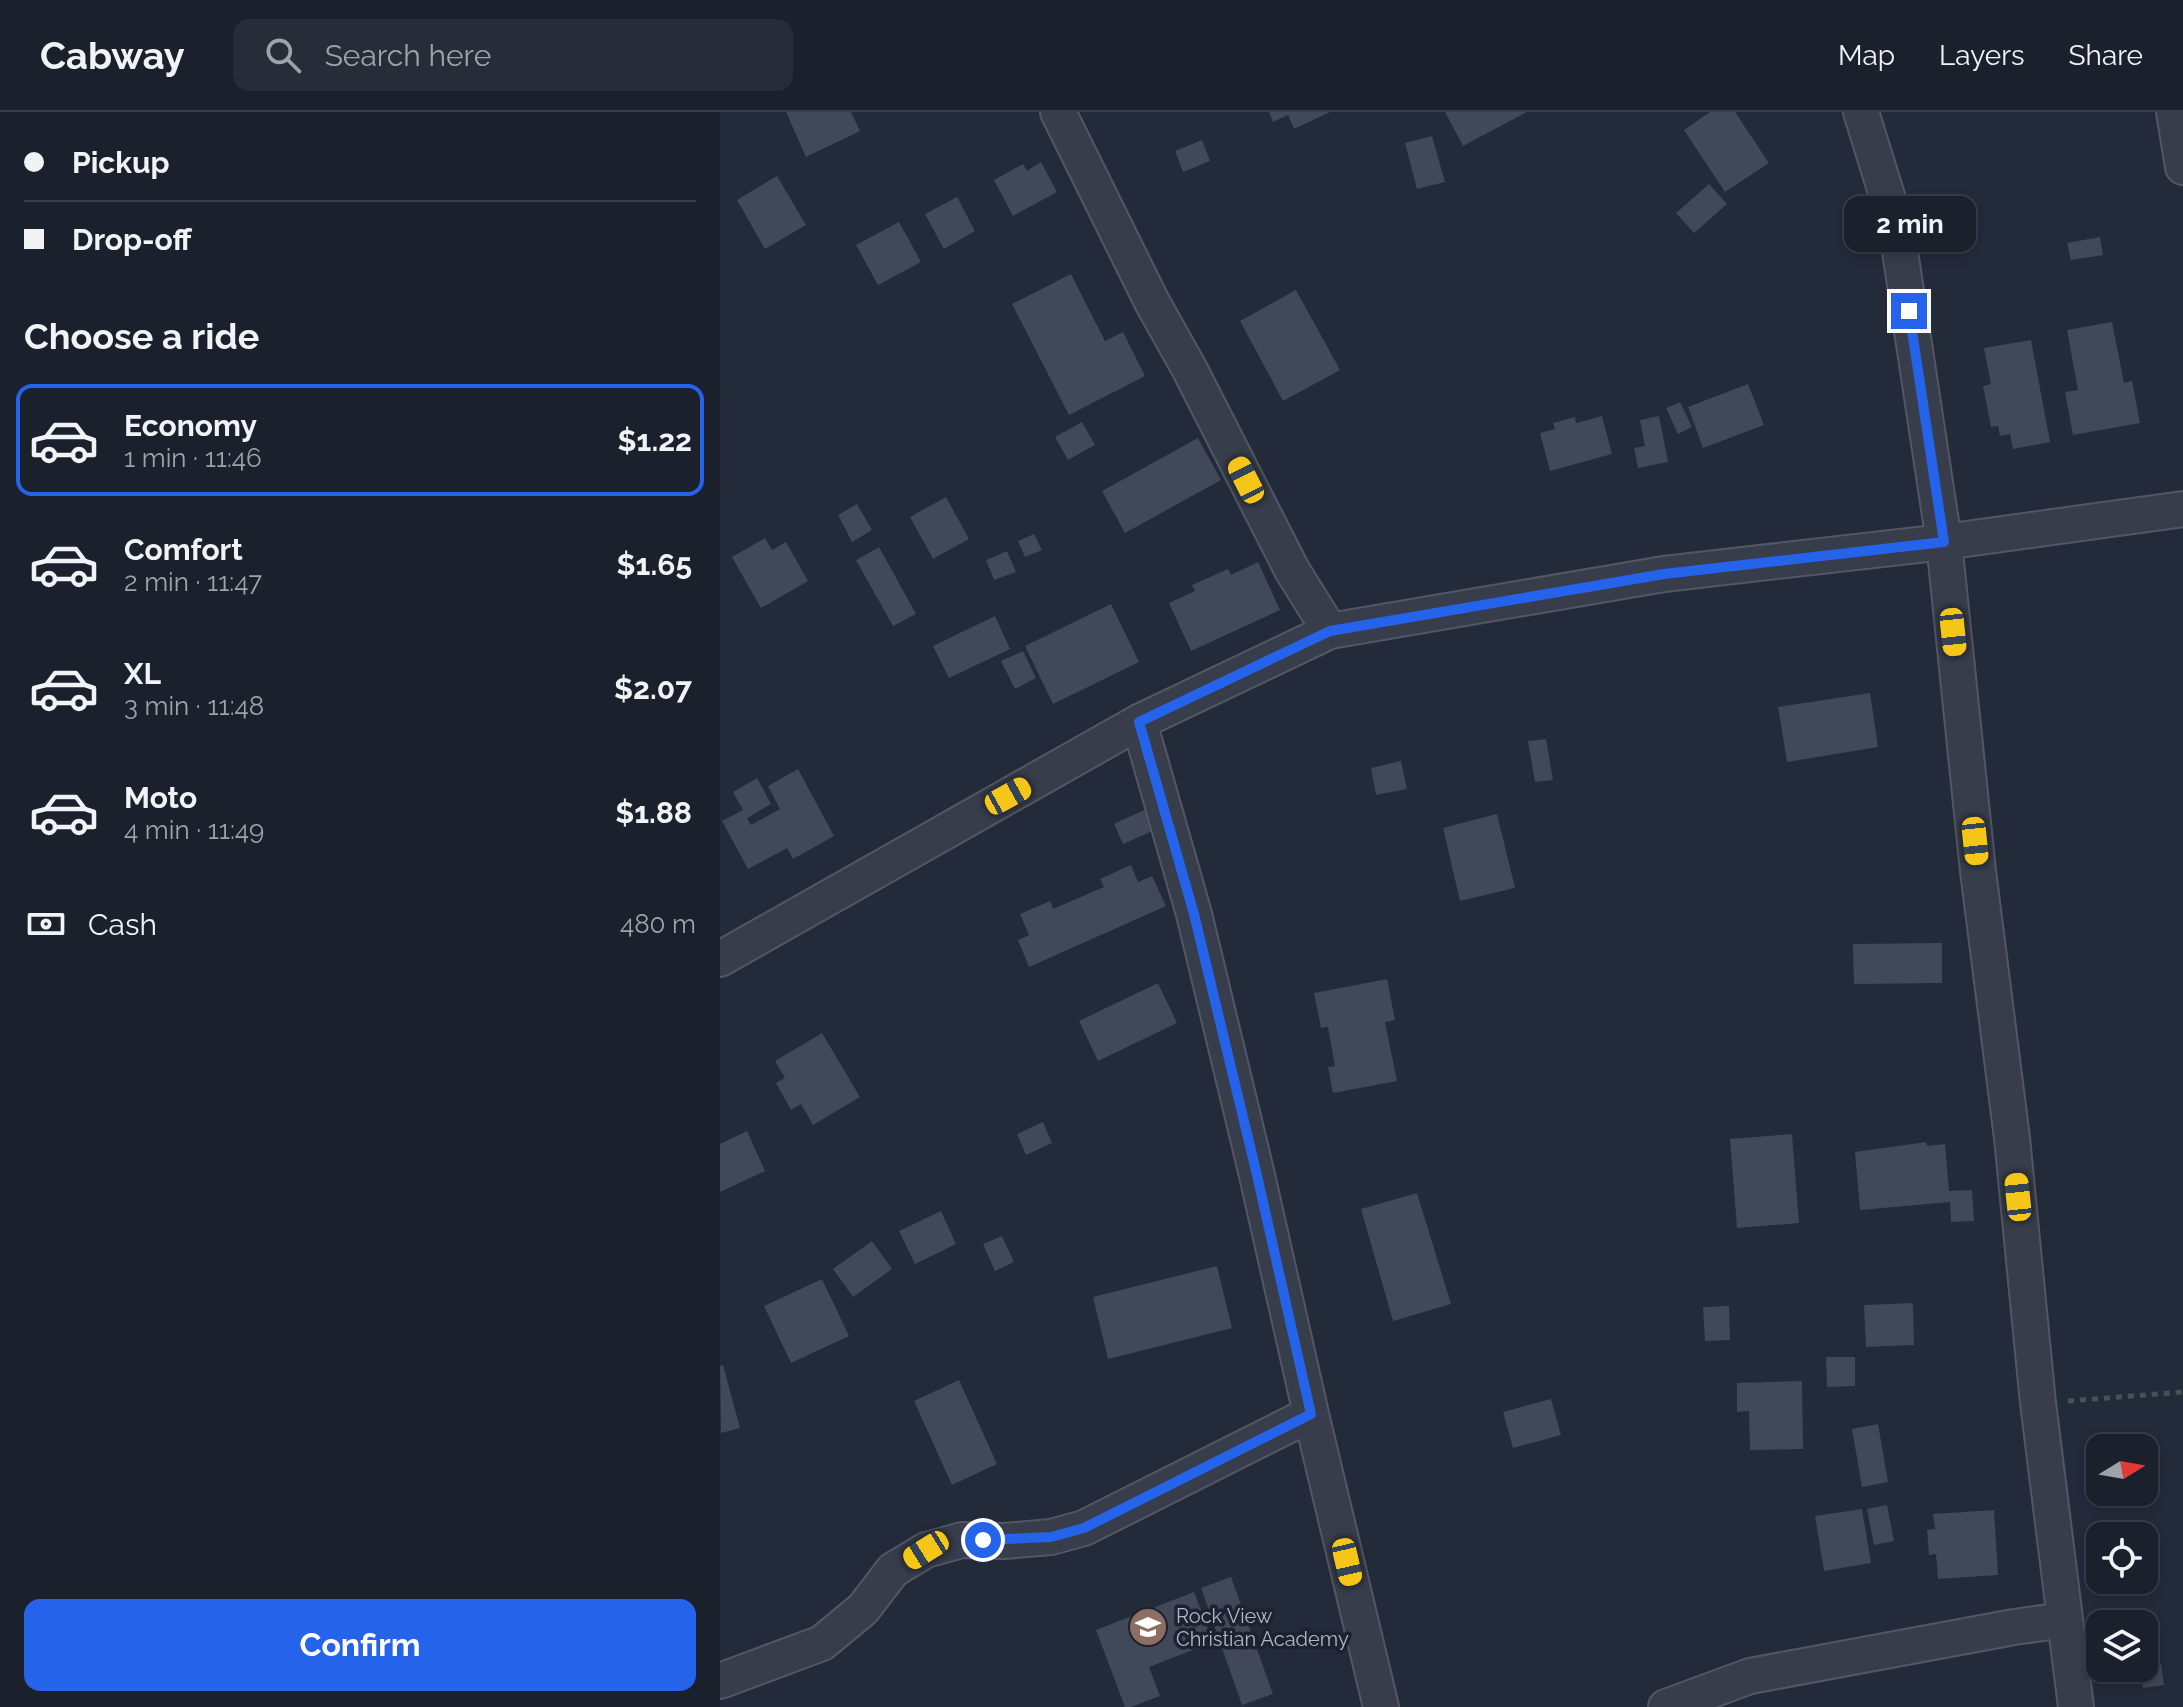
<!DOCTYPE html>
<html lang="en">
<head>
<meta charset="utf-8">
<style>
	:root { --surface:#1a202c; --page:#272d38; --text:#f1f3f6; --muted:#9fa3a9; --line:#383e48; --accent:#2563eb }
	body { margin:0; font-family:Raleway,sans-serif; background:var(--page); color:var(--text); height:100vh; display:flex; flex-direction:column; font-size:30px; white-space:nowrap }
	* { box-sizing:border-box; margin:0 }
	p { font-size:26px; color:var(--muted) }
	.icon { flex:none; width:44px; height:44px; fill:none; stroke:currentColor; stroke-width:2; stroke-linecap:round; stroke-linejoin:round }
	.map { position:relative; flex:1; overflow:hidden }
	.sheet { display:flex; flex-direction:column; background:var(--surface); width:720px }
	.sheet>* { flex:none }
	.guide { display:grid; align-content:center; height:176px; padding:0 24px; background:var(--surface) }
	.needle { width:52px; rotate:79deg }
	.fabs { position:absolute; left:1366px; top:1322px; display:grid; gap:16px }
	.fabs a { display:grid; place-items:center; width:72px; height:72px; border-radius:16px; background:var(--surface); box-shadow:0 4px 12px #0003,0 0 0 2px var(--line); font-size:40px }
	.end { position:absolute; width:36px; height:36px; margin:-18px; border:10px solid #2563eb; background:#fff; box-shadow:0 0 0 4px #fff }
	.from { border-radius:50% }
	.bubble { position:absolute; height:56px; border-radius:16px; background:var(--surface); box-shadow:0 4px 12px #0003,0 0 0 2px var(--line); font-size:26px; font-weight:700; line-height:56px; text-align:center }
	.car { position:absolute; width:24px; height:48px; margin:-24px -12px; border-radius:10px; box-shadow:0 0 6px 2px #0007; background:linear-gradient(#f5c518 24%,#345 0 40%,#f5c518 0 76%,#345 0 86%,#f5c518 0) }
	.guide b { display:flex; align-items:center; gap:28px; height:76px; font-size:30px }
	.guide b+b { border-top:2px solid var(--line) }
	.guide i { width:20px; height:20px; background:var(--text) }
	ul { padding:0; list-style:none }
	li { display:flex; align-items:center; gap:24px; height:112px; margin:0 16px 12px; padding:0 8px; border:4px solid transparent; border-radius:16px }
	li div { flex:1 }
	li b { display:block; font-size:30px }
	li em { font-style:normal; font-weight:700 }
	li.on { border-color:var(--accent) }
	li>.icon { width:72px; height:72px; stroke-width:1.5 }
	h2 { padding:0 24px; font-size:36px; line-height:96px }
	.pay { display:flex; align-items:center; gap:20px; height:88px; padding:0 24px; font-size:30px }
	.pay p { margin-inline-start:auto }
	.action { display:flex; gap:16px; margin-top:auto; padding:16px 24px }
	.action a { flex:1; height:92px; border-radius:16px; background:var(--accent); color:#fff; font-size:32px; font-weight:700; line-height:92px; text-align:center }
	header { display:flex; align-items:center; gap:48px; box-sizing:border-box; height:112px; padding:0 40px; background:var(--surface); border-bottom:2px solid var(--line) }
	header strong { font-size:38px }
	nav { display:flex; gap:44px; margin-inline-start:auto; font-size:28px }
	.search { width:560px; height:72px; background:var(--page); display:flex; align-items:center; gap:20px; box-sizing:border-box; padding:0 28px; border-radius:16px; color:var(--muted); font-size:30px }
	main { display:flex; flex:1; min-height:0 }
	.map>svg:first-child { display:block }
	.building { fill:#404859 }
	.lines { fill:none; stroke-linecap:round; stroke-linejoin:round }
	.street-casing { stroke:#525765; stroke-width:38 }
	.path { stroke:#435358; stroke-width:5; stroke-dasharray:6 6; stroke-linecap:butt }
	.street { stroke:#373d4a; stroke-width:34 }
	.route { stroke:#2563eb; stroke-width:10 }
	.labels { text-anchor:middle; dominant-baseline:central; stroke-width:7; stroke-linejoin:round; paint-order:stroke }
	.poi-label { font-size:20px; fill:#b2b7c6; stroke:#1c222f; text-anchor:start }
</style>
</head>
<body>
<header>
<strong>Cabway</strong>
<div class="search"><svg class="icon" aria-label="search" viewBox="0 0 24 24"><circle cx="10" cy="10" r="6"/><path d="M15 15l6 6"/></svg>Search here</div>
<nav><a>Map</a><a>Layers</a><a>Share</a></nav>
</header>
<main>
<section class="sheet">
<div class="guide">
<b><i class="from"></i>Pickup</b>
<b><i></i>Drop-off</b>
</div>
<h2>Choose a ride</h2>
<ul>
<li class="on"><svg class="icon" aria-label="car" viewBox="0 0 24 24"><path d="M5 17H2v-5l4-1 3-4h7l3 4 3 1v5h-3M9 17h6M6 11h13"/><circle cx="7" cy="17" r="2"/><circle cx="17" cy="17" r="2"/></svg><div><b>Economy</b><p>1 min · 11:46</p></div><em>$1.22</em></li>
<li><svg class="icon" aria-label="car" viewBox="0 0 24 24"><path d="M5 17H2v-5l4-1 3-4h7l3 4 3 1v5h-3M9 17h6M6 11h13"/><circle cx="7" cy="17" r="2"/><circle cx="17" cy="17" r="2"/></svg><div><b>Comfort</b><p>2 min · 11:47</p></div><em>$1.65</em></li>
<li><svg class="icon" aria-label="car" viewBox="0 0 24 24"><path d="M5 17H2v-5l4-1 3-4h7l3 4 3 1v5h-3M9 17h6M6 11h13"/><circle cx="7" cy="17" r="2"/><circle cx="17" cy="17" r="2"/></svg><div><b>XL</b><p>3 min · 11:48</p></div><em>$2.07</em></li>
<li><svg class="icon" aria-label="car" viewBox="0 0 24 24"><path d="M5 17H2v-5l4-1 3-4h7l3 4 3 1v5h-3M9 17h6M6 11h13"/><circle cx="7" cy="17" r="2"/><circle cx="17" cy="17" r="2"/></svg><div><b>Moto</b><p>4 min · 11:49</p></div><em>$1.88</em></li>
</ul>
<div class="pay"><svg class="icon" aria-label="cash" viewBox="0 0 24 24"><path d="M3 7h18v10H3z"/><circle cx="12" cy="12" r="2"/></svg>Cash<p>480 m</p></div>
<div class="action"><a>Confirm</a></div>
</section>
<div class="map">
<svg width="1463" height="1595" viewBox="0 0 1463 1595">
	<rect width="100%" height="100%" fill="#232a3a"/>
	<!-- building -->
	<path class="building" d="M66,0H131L140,19L86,45Z
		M549,0H610L574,17L568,3L553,10Z
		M725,0H807L743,34Z
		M990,0H1015L1049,51L1005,80L964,18Z
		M712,24L725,70L697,77L685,31Z
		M482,28L490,49L463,60L455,39Z
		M321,50L337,80L293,104L274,68L303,52L307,59Z
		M57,64L86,113L45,137L17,88Z
		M989,72L1007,92L974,121L956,101Z
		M237,85L255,119L224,137L205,102Z
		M179,110L201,150L158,173L136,133Z
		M1380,125L1383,143L1351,148L1347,131Z
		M351,162L385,229L403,220L425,264L349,303L292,192Z
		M576,178L620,258L563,289L520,209Z
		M1392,210L1404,271L1412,269L1420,311L1353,323L1345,280L1358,278L1347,218Z
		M1311,228L1330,330L1293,337L1290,322L1280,324L1278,314L1271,315L1263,274L1271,272L1264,236Z
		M1028,272L1044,313L983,336L968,295Z
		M960,290L972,315L958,322L946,296Z
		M882,304L892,342L830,359L820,321L835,317L833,311L855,305L856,311Z
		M939,304L948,350L918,356L914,336L925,334L920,308Z
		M362,310L375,333L348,348L335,325Z
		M478,326L501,368L405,421L382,379Z
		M226,385L249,427L213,447L190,405Z
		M137,392L152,418L132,430L118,403Z
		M314,422L322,438L305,445L298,429Z
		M45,426L52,438L66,430L88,469L41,496L12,445Z
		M159,435L196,502L173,514L136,448Z
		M287,439L296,460L274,468L266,448Z
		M538,450L560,498L471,539L449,491L475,479L472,473L508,457L511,463Z
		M391,492L419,550L333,592L305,534Z
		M275,504L290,537L229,566L213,534Z
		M303,539L316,566L295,577L281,549Z
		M1150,581L1158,635L1067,650L1058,595Z
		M826,627L833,668L815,670L808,629Z
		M681,649L687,677L656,683L651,656Z
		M78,657L114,724L73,747L67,736L28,757L2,709L23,698L13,680L37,666L51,692L27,706L31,713L60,697L48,674Z
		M426,697L435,718L403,732L394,712Z
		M777,702L795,776L740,789L723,716Z
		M411,753L418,770L432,764L446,794L309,855L298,828L309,823L300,802L330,789L333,797L384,775L380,767Z
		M1222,831V871L1134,872L1133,832Z
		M667,867L675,908L665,910L677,969L613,981L608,955L615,954L608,915L601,916L594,881Z
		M438,871L457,911L378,949L359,909Z
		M102,921L140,985L93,1013L81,992L71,998L56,971L65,966L55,949Z
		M323,1010L332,1031L306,1043L297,1022Z
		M27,1019L45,1059L0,1080V1032Z
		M1072,1022L1079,1111L1017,1116L1010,1027Z
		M1206,1030L1207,1034L1225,1032L1229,1079L1252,1078L1254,1109L1231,1110L1230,1090L1140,1098L1135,1040Z
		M697,1081L731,1192L673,1209L641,1097Z
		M221,1099L236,1132L195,1152L179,1119Z
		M282,1124L294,1150L275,1159L263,1132Z
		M152,1129L172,1157L133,1185L113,1157Z
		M497,1154L512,1216L388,1247L373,1185Z
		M102,1167L129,1224L71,1251L44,1194Z
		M1193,1191L1194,1233L1146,1235L1144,1193Z
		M1009,1194L1010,1228L985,1229L983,1195Z
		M1106,1245H1135V1274L1107,1275Z
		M3,1253L20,1316L1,1321L0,1254Z
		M239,1268L277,1352L232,1373L194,1289Z
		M1082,1269L1083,1337L1030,1338L1029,1299L1017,1300V1271Z
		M831,1287L841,1323L793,1336L783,1300Z
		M1158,1312L1168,1370L1142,1375L1132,1317Z
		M1167,1393L1174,1429L1154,1433L1147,1397Z
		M1142,1397L1151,1451L1104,1459L1095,1404Z
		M1274,1398L1278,1463L1218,1467L1216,1442L1209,1443L1207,1418L1215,1417L1213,1402Z
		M511,1465L553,1582L522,1593L481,1476Z
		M474,1480L493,1530L429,1555L440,1584L411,1595H405L376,1518Z
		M1441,1552L1444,1573L1423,1576L1420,1556Z"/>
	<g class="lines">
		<defs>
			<path id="street" d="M338,0L432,190L470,258L572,458L610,519
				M1454,0L1463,55
				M419,610L474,802L536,1059L591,1302L661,1595
				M0,847L419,610L610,519L944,462L1224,430L1176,113L1141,0
				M0,1569L102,1531L143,1497L173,1458L206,1438L242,1428L284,1429L331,1425L364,1416L591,1302
				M946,1595L1030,1564L1294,1515L1344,1508
				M1356,1595L1318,1291L1292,1026L1258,759L1224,430L1463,397"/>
		</defs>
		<!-- street casing -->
		<use href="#street" class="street-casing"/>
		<!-- path -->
		<path class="path" d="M1348,1289L1463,1280"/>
		<!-- street -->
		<use href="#street" class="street"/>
	</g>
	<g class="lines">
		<!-- route -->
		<path class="route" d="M263,1428L331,1425L364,1416L591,1302L536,1059L474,802L419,610L610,519L944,462L1224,430L1189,199"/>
	</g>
	<!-- icons -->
	<defs>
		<symbol id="school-disc" viewBox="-11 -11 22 22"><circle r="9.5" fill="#8d6e63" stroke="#1c222f"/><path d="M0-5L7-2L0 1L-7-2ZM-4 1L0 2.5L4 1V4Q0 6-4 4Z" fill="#fff"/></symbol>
	</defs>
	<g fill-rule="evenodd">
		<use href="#school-disc" x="406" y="1493" width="44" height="44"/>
	</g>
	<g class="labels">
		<!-- poi labels -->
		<g class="poi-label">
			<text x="456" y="1504">Rock View<tspan x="456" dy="23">Christian Academy</tspan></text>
		</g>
	</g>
</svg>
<div class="fabs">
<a><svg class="needle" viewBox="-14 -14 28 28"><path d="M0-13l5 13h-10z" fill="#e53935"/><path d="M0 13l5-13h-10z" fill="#9fa3a9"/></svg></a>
<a><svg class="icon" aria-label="locate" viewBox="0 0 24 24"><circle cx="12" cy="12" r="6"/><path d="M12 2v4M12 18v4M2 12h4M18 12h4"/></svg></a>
<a><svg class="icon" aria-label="layers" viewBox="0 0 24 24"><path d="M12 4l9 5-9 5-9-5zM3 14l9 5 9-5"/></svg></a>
</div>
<i class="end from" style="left:263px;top:1428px"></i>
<i class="end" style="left:1189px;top:199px"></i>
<div class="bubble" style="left:1124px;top:84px;width:132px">2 min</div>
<i class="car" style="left:526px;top:368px;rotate:333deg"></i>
<i class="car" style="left:1233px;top:520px;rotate:174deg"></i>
<i class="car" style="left:288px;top:684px;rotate:61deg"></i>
<i class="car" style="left:1255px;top:729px;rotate:174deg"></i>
<i class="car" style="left:1298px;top:1085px;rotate:354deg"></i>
<i class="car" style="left:206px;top:1438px;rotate:238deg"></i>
<i class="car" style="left:627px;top:1450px;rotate:167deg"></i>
</div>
</main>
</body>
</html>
